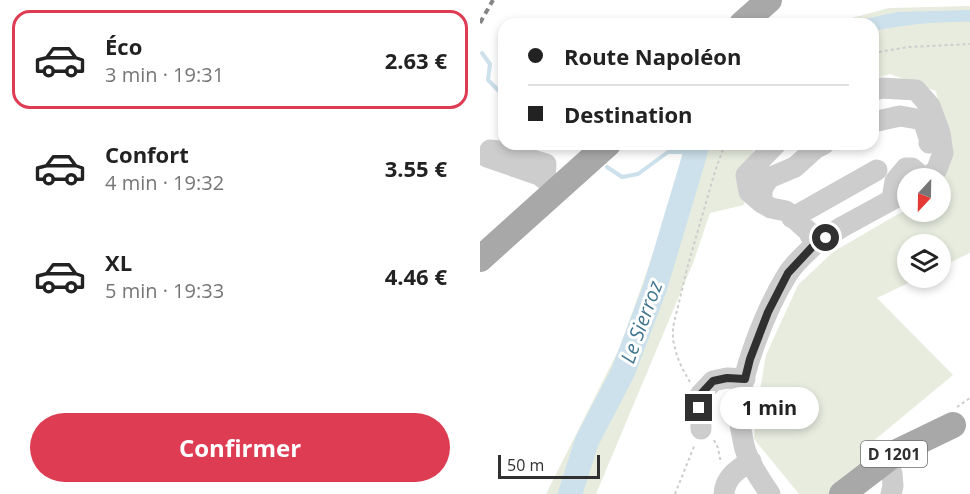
<!DOCTYPE html>
<html lang="fr">
<head>
<meta charset="utf-8">
<style>
	:root { --surface:#fff; --page:#f2f2f2; --text:#222; --muted:#767676; --line:#e0e0e0; --accent:#dd3c53 }
	body { margin:0; font-family:"Open Sans",sans-serif; background:var(--page); color:var(--text); height:100vh; display:flex; flex-direction:column; font-size:22px; white-space:nowrap }
	* { box-sizing:border-box; margin:0 }
	p { font-size:20px; color:var(--muted) }
	.icon { flex:none; width:33px; height:33px; fill:none; stroke:currentColor; stroke-width:2; stroke-linecap:round; stroke-linejoin:round }
	.map { position:relative; flex:1; overflow:hidden }
	.panel { display:flex; flex-direction:column; background:var(--surface); width:480px }
	.panel>* { flex:none }
	.top-card { position:absolute; left:18px; top:18px; width:381px; height:132px; border-radius:18px; box-shadow:0 3px 9px #0003; display:grid; align-content:center; height:132px; padding:0 30px; background:var(--surface) }
	.needle { width:39px; rotate:202deg }
	.fabs { position:absolute; left:417px; top:168px; display:grid; gap:12px }
	.fabs a { display:grid; place-items:center; width:54px; height:54px; border-radius:50%; background:var(--surface); box-shadow:0 3px 9px #0003; font-size:30px }
	.scale { position:absolute; left:18px; bottom:15px; width:102px; box-sizing:border-box; padding-left:6px; border:3px solid #303030; border-top:0; font-size:16px; line-height:21px; white-space:nowrap; color:#303030; -webkit-text-stroke:4px #fff; paint-order:stroke }
	.end { position:absolute; width:27px; height:27px; margin:-14px; border:8px solid #303030; background:#fff; box-shadow:0 0 0 3px #fff }
	.from { border-radius:50% }
	.bubble { position:absolute; height:42px; border-radius:21px; background:var(--surface); box-shadow:0 3px 9px #0003; font-size:20px; font-weight:700; line-height:42px; text-align:center }
	.top-card b { display:flex; align-items:center; gap:21px; height:57px; font-size:22px }
	.top-card b+b { border-top:2px solid var(--line) }
	.top-card i { width:15px; height:15px; background:var(--text) }
	ul { padding:10px 0 0; list-style:none }
	li { display:flex; align-items:center; gap:18px; height:99px; margin:0 12px 9px; padding:0 18px; border:3px solid transparent; border-radius:18px }
	li div { flex:1 }
	li b { display:block; font-size:22px }
	li em { font-style:normal; font-weight:700 }
	li.active { border-color:var(--accent) }
	li>.icon { width:54px; height:54px; stroke-width:1.5 }
	.primary-button { display:flex; gap:12px; margin-top:auto; padding:12px 30px }
	.primary-button a { flex:1; height:69px; border-radius:36px; background:var(--accent); color:#fff; font-size:24px; font-weight:700; line-height:69px; text-align:center }
	main { display:flex; flex:1; min-height:0 }
	.map>svg:first-child { display:block }
	.green { fill:#e7ecdf }
	.water { fill:#cce1eb }
	.lines { fill:none; stroke-linecap:round; stroke-linejoin:round }
	.stream { stroke:#cce1eb; stroke-width:4 }
	.river { stroke:#cce1eb; stroke-width:24 }
	.path { stroke:#cdcdcd; stroke-width:2; stroke-dasharray:3 3; stroke-linecap:butt }
	.minor { stroke:#cdcdcd; stroke-width:21 }
	.major { stroke:#a8a8a8; stroke-width:26 }
	.rail { stroke:#858585; stroke-width:4; stroke-dasharray:6 4.5; stroke-linecap:butt }
	.route { stroke:#303030; stroke-width:8 }
	.labels { text-anchor:middle; dominant-baseline:central; stroke-width:6; stroke-linejoin:round; paint-order:stroke }
	.shield { fill:#fff; stroke:#6e6e6e; stroke-width:1.5 }
	.shield-label { font-size:16px; font-weight:bold; fill:#303030 }
	.water-label { font-size:20px; font-style:italic; fill:#41768f; stroke:#fff }
</style>
</head>
<body>
<main>
<section class="panel">
<ul>
<li class="active"><svg class="icon" aria-label="car" viewBox="0 0 24 24"><path d="M5 17H2v-5l4-1 3-4h7l3 4 3 1v5h-3M9 17h6M6 11h13"/><circle cx="7" cy="17" r="2"/><circle cx="17" cy="17" r="2"/></svg><div><b>Éco</b><p>3 min · 19:31</p></div><em>2.63 €</em></li>
<li><svg class="icon" aria-label="car" viewBox="0 0 24 24"><path d="M5 17H2v-5l4-1 3-4h7l3 4 3 1v5h-3M9 17h6M6 11h13"/><circle cx="7" cy="17" r="2"/><circle cx="17" cy="17" r="2"/></svg><div><b>Confort</b><p>4 min · 19:32</p></div><em>3.55 €</em></li>
<li><svg class="icon" aria-label="car" viewBox="0 0 24 24"><path d="M5 17H2v-5l4-1 3-4h7l3 4 3 1v5h-3M9 17h6M6 11h13"/><circle cx="7" cy="17" r="2"/><circle cx="17" cy="17" r="2"/></svg><div><b>XL</b><p>5 min · 19:33</p></div><em>4.46 €</em></li>
</ul>
<div class="primary-button"><a>Confirmer</a></div>
</section>
<div class="map">
<svg width="490" height="494" viewBox="0 0 490 494">
	<rect width="100%" height="100%" fill="#fff"/>
	<!-- green -->
	<path class="green" d="M490,6V253L461,267L460,244H428V278H439L397,298L473,375L391,443V461L349,494H319L274,439L277,408L286,355L318,285L353,252L418,214L427,210L428,212H460V178L467,148L456,91L410,74L393,79V24H349L409,8Z
		M220,144H279L273,151L264,205L230,213L213,263L116,494H66L140,347L199,180Z"/>
	<!-- water -->
	<path class="water" d="M490,10V22C458,21 424,25 393,31V24H363L417,12Z"/>
	<g class="lines">
		<!-- stream -->
		<path class="stream" d="M2,53L10,64L8,80L18,90L24,92
			M127,167L142,177L158,174L188,152H215"/>
		<!-- river -->
		<path class="river" d="M90,494L107,441L143,372L175,288L218,144"/>
		<!-- path -->
		<path class="path" d="M393,53L429,47L490,44
			M210,382L202,368L197,356L193,340V327L208,265L235,171L245,144
			M477,407L490,398
			M234,440L238,448L241,463
			M195,494L215,444"/>
		<!-- minor -->
		<path class="minor" d="M393,91L401,88L436,90L450,106L460,133L463,153L457,169L448,178
			M393,122L420,116L443,120L450,141L449,143
			M296,144L266,175L269,192L282,203L291,208L306,211L328,231L335,244L362,227L428,191
			M65,179L66,164L27,152L10,150L7,157L59,175L78,189
			M412,199L415,181L426,168H432L438,173L437,178
			M282,203V189L289,178L315,167L336,148L344,144
			M312,218L397,170
			M221,429L220,395L233,381L247,378L265,379
			M244,494C245,477 258,469 271,461
			M290,494C281,480 267,461 264,445C262,435 259,423 259,413C260,374 286,309 307,275C314,263 326,254 335,244
			M411,494L413,486L412,473"/>
		<!-- major -->
		<path class="major" d="M262,24L289,0
			M0,259L128,144
			M362,494L417,452L473,425"/>
		<!-- rail -->
		<path class="rail" d="M0,23L13,0"/>
	</g>
	<g class="lines">
		<!-- route -->
		<path class="route" d="M219,408L220,395L233,381L247,378L265,379L270,359L288,312L308,273L335,244L346,238"/>
	</g>
	<g class="labels">
		<!-- shield labels -->
		<rect class="shield" x="381" y="441" width="66" height="26" rx="4.5"/>
		<g class="shield-label">
			<text x="414" y="454">D 1201</text>
		</g>
		<!-- water labels -->
		<g class="water-label">
			<text transform="translate(161 322) rotate(-70)">Le Sierroz</text>
		</g>
	</g>
</svg>
<div class="fabs">
<a><svg class="needle" viewBox="-14 -14 28 28"><path d="M0-13l5 13h-10z" fill="#e53935"/><path d="M0 13l5-13h-10z" fill="#767676"/></svg></a>
<a><svg class="icon" aria-label="layers" viewBox="0 0 24 24"><path d="M12 4l9 5-9 5-9-5zM3 14l9 5 9-5"/></svg></a>
</div>
<div class="scale">50 m</div>
<i class="end from" style="left:346px;top:238px"></i>
<i class="end" style="left:219px;top:408px"></i>
<div class="bubble" style="left:240px;top:387px;width:99px">1 min</div>
<div class="top-card">
<b><i class="from"></i>Route Napoléon</b>
<b><i></i>Destination</b>
</div>
</div>
</main>
</body>
</html>
